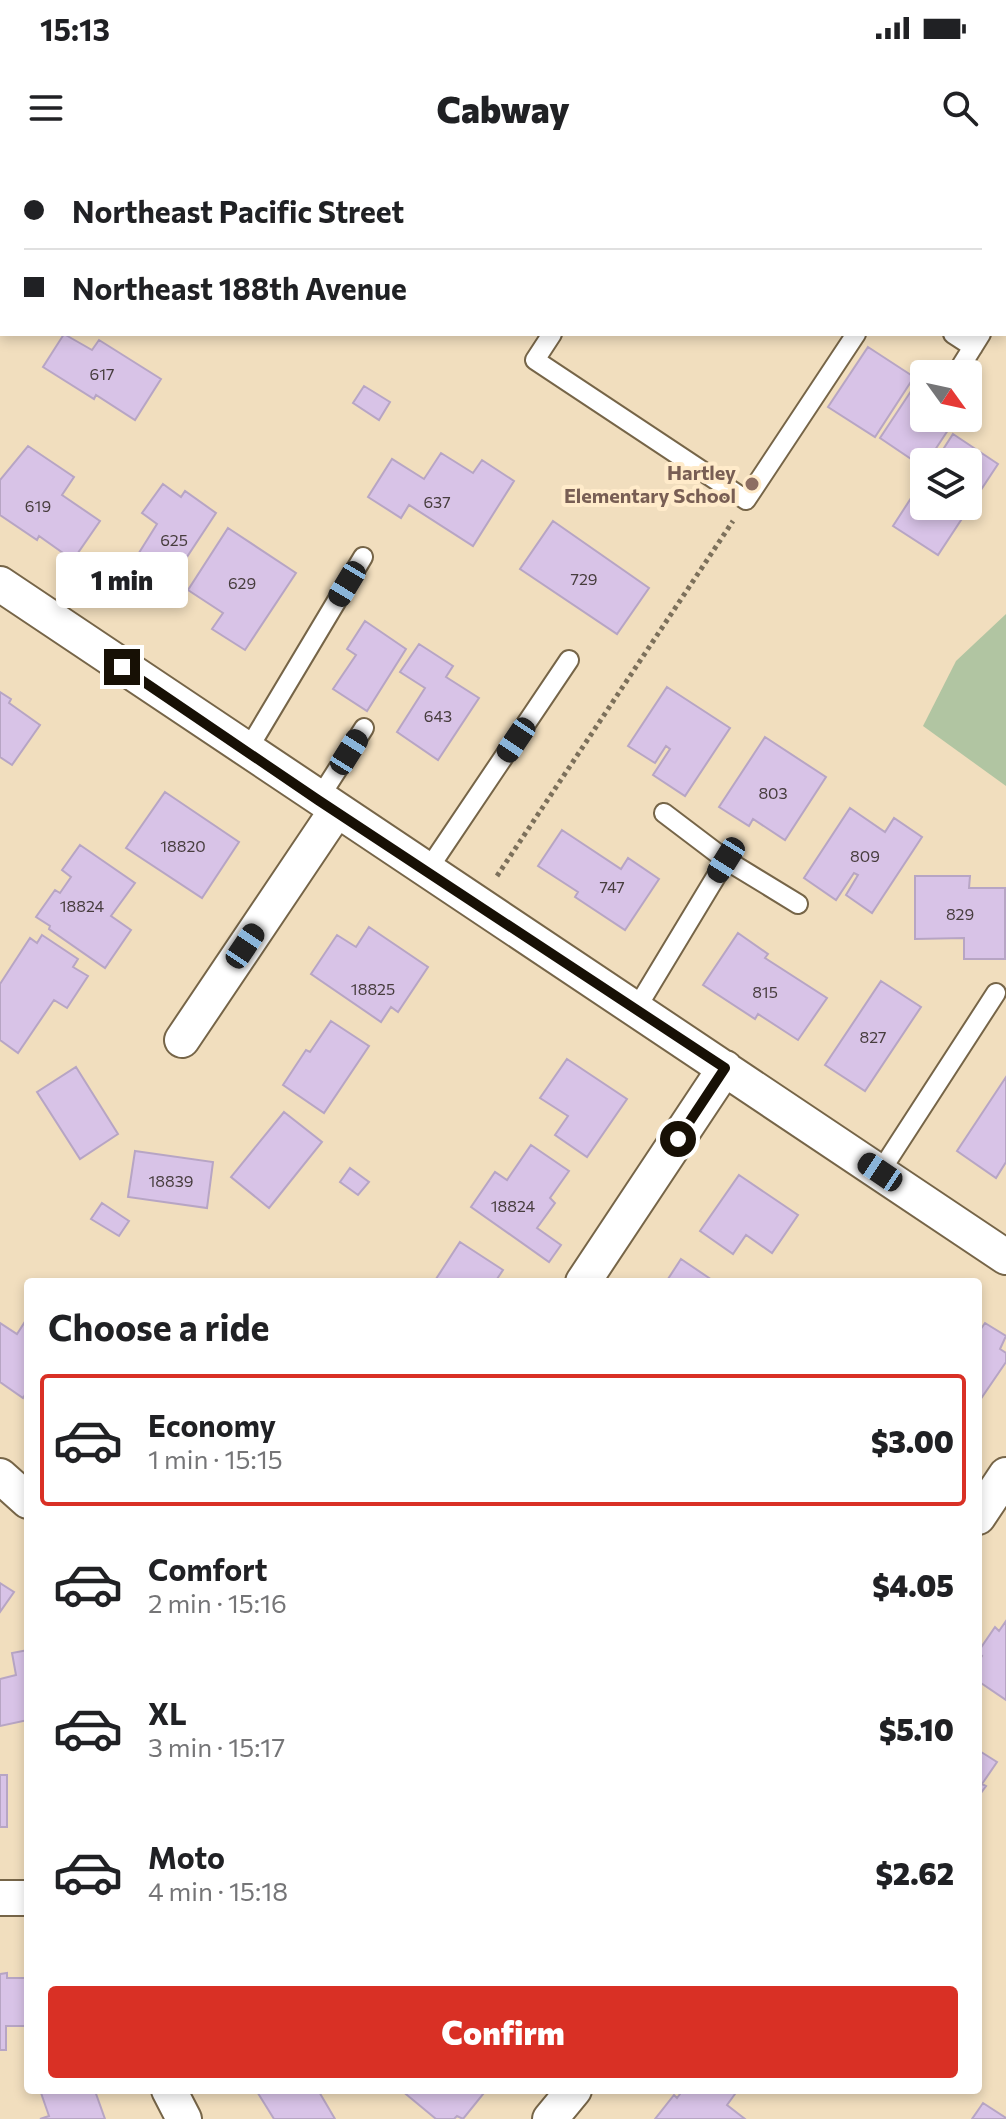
<!DOCTYPE html>
<html lang="en">
<head>
<meta charset="utf-8">
<style>
	:root { --surface:#fff; --page:#f2f2f2; --text:#202124; --muted:#757577; --line:#e0e0e0; --accent:#d93025 }
	body { margin:0; font-family:Commissioner,sans-serif; background:var(--page); color:var(--text); height:100vh; display:flex; flex-direction:column; font-size:30px; white-space:nowrap }
	* { box-sizing:border-box; margin:0 }
	p { font-size:26px; color:var(--muted) }
	.icon { flex:none; width:44px; height:44px; fill:none; stroke:currentColor; stroke-width:2; stroke-linecap:round; stroke-linejoin:round }
	.map { position:relative; flex:1; overflow:hidden }
	.side { position:absolute; left:24px; top:1118px; width:958px; height:816px; display:flex; flex-direction:column; background:var(--surface); border-radius:8px; box-shadow:0 4px 12px #0003 }
	.side>* { flex:none }
	.guide { position:absolute; left:0px; top:0px; width:1006px; height:176px; box-shadow:0 4px 12px #0003; display:grid; align-content:center; height:176px; padding:0 24px; background:var(--surface) }
	.needle { width:52px; rotate:123deg }
	.controls { position:absolute; left:910px; top:200px; display:grid; gap:16px }
	.controls a { display:grid; place-items:center; width:72px; height:72px; border-radius:8px; background:var(--surface); box-shadow:0 4px 12px #0003; font-size:40px }
	.end { position:absolute; width:36px; height:36px; margin:-18px; border:10px solid #171005; background:#fff; box-shadow:0 0 0 4px #fff }
	.from { border-radius:50% }
	.bubble { position:absolute; height:56px; border-radius:8px; background:var(--surface); box-shadow:0 4px 12px #0003; font-size:26px; font-weight:800; line-height:56px; text-align:center }
	.car { position:absolute; width:24px; height:48px; margin:-24px -12px; border-radius:10px; box-shadow:0 0 6px 2px #0007; background:linear-gradient(#222 24%,#8ab4d8 0 40%,#222 0 76%,#8ab4d8 0 86%,#222 0) }
	.guide b { display:flex; align-items:center; gap:28px; height:76px; font-size:30px }
	.guide b+b { border-top:2px solid var(--line) }
	.guide i { width:20px; height:20px; background:var(--text) }
	ul { padding:0; list-style:none }
	li { display:flex; align-items:center; gap:24px; height:132px; margin:0 16px 12px; padding:0 8px; border:4px solid transparent; border-radius:8px }
	li div { flex:1 }
	li b { display:block; font-size:30px }
	li em { font-style:normal; font-weight:800 }
	li.active { border-color:var(--accent) }
	li>.icon { width:72px; height:72px; stroke-width:1.5 }
	h2 { padding:0 24px; font-size:36px; line-height:96px }
	.primary-button { display:flex; gap:16px; margin-top:auto; padding:16px 24px }
	.primary-button a { flex:1; height:92px; border-radius:8px; background:var(--accent); color:#fff; font-size:32px; font-weight:800; line-height:92px; text-align:center }
	.status { display:flex; justify-content:space-between; align-items:center; height:56px; padding:0 40px; background:var(--surface); direction:ltr }
	.status svg { height:22px; fill:currentColor }
	header { display:flex; justify-content:space-between; align-items:center; height:104px; padding:0 24px; background:var(--surface); font-size:36px; font-weight:800 }
	.map>svg:first-child { display:block }
	.green { fill:#b1c5a2 }
	.building { fill:#d8c3e7; stroke:#b7a5c4; stroke-width:2 }
	.lines { fill:none; stroke-linecap:round; stroke-linejoin:round }
	.service-casing { stroke:#766548; stroke-width:22 }
	.minor-casing { stroke:#766548; stroke-width:38 }
	.path { stroke:#7c705b; stroke-width:5; stroke-dasharray:4 4; stroke-linecap:butt }
	.service { stroke:#fff; stroke-width:18 }
	.minor { stroke:#fff; stroke-width:34 }
	.route { stroke:#171005; stroke-width:10 }
	.education-dot { fill:#8d6e63; stroke:#ffebca; stroke-width:3 }
	.labels { text-anchor:middle; dominant-baseline:central; stroke-width:8; stroke-linejoin:round; paint-order:stroke }
	.number-label { font-size:16px; fill:#473d3e }
	.education-label { font-size:20px; font-weight:bold; fill:#785e54; stroke:#ffebca; text-anchor:end }
</style>
</head>
<body>
<div class="status"><b>15:13</b><svg viewBox="0 0 49 12"><path d="M0 12V9h3v3zM5 12V6h3v6zM10 12V3h3v9zM15 12V0h3v12zM26 1h20v11H26zM47 4h2v5h-2z"/></svg></div>
<header><svg class="icon" aria-label="menu" viewBox="0 0 24 24"><path d="M4 6h16M4 12h16M4 18h16"/></svg>Cabway<svg class="icon" aria-label="search" viewBox="0 0 24 24"><circle cx="10" cy="10" r="6"/><path d="M15 15l6 6"/></svg></header>
<div class="map">
<svg width="1006" height="1959" viewBox="0 0 1006 1959">
	<rect width="100%" height="100%" fill="#f1debe"/>
	<!-- green -->
	<path class="green" d="M1006,454V626L923,566L956,501Z"/>
	<!-- building -->
	<path class="building" d="M926,0H1006V143L1004,2Z
		M64,174L92,190L99,180L161,219L135,260L96,235L94,239L43,207Z
		M868,187L914,217L875,277L828,247Z
		M919,219L924,222V258H956L927,302H924L923,307L880,278Z
		M364,226L390,242L379,260L353,243Z
		M953,274L998,304L938,395L893,366L924,318V346H968V302H935Z
		M28,286L74,317L62,335L100,361L73,400L39,376L37,380L0,355V320Z
		M441,293L473,313L482,300L514,321L473,386L409,345L401,358L368,337L392,299L424,319Z
		M163,324L181,337L185,331L216,353L175,415L150,398L147,404L137,396L157,364L142,353Z
		M553,361L649,428L617,474L520,409Z
		M228,368L296,413L245,490L212,469L223,453L188,430Z
		M365,461L406,489L367,551L333,529L356,495L347,489Z
		M419,484L453,506L446,517L479,538L438,600L397,572L425,528L400,512Z
		M667,527L730,568L685,636L653,615L670,589L666,586L655,603L628,586Z
		M0,532L11,539L9,543L40,565L12,605L0,597Z
		M765,577L826,617L785,680L753,659L749,666L719,647Z
		M165,632L239,682L202,738L126,688Z
		M850,648L885,672L894,658L922,677L872,753L846,735L858,715L854,713L836,740L804,718Z
		M562,670L621,709L628,698L659,719L625,770L575,737L578,732L538,706Z
		M80,685L135,723L111,756L131,770L105,808L49,769L50,766L36,757L55,730L60,733L71,717L62,710Z
		M915,716H970L969,728H1005V799H964V778L915,779Z
		M369,767L428,807L398,852L391,847L381,862L311,814L337,775L356,787Z
		M738,773L768,794L765,798L827,838L798,880L758,854L755,859L703,825Z
		M42,775L78,799L73,807L88,816L67,848L54,840L18,893L0,880V824L30,778L37,783Z
		M881,821L921,847L865,931L825,905Z
		M331,861L369,886L324,953L283,925L306,890L310,892Z
		M567,899L627,939L587,997L555,975L568,956L540,938Z
		M76,907L118,974L80,999L37,932Z
		M1006,917V1002L996,1018L957,991Z
		M284,952L322,982L269,1048L231,1017Z
		M531,985L569,1011L550,1038L555,1043L537,1068L561,1085L549,1102L471,1047L495,1012L507,1020Z
		M135,991L213,1002L207,1048L128,1037Z
		M350,1008L369,1022L358,1035L340,1022Z
		M739,1015L798,1055L772,1093L746,1075L733,1094L700,1071Z
		M102,1043L129,1061L119,1076L91,1059Z
		M460,1082L503,1110L495,1122H434Z
		M681,1099L715,1122H666Z
		M28,1157V1230L23,1238L0,1222V1163L17,1174Z
		M985,1163L1006,1176L1000,1189L1006,1193V1202L978,1243V1173Z
		M0,1423L14,1432L0,1452Z
		M1006,1461V1540L978,1521V1502L982,1496L978,1492L995,1467L999,1471Z
		M28,1490V1560L0,1566V1519L16,1515L12,1493Z
		M978,1590L997,1602L982,1624L986,1626L978,1637Z
		M0,1615H7V1667H0Z
		M7,1813V1818H28V1866H6V1890H0V1814Z
		M40,1930L95,1931L105,1959H40L49,1956Z
		M256,1930H318L335,1959H274Z
		M401,1930H480L484,1933L463,1959L457,1956L454,1959H436Z
		M683,1930H730L735,1934L727,1945L745,1959H655L674,1935L677,1938Z
		M983,1943L1006,1958V1959H972Z"/>
	<g class="lines">
		<defs>
			<path id="service" d="M729,0V2
				M666,2L667,0
				M552,174L535,200L746,340L856,174
				M953,174L973,187
				M956,214L981,174
				M247,591L363,397
				M318,640L364,568
				M664,653L726,700
				M427,711L569,500
				M636,849L726,700L798,744
				M880,1012L996,833"/>
			<path id="minor" d="M0,424C334,650 671,872 1006,1097
				M182,880L336,651
				M583,1122L725,908
				M0,1316L28,1341
				M978,1357L1006,1315
				M0,1738H28
				M169,1930L184,1959
				M550,1959L574,1930"/>
		</defs>
		<!-- service casing -->
		<use href="#service" class="service-casing"/>
		<!-- minor casing -->
		<use href="#minor" class="minor-casing"/>
		<!-- path -->
		<path class="path" d="M497,716L733,361"/>
		<!-- service -->
		<use href="#service" class="service"/>
		<!-- minor -->
		<use href="#minor" class="minor"/>
	</g>
	<g class="lines">
		<!-- route -->
		<path class="route" d="M122,507L318,640L725,908L678,979"/>
	</g>
	<!-- markers -->
	<circle class="education-dot" cx="752" cy="324" r="8"/>
	<g class="labels">
		<!-- number labels -->
		<g class="number-label">
			<text x="102" y="213">617</text>
			<text x="437" y="341">637</text>
			<text x="38" y="345">619</text>
			<text x="174" y="379">625</text>
			<text x="584" y="418">729</text>
			<text x="242" y="422">629</text>
			<text x="438" y="555">643</text>
			<text x="773" y="632">803</text>
			<text x="183" y="685">18820</text>
			<text x="865" y="695">809</text>
			<text x="612" y="726">747</text>
			<text x="82" y="745">18824</text>
			<text x="960" y="753">829</text>
			<text x="373" y="828">18825</text>
			<text x="765" y="831">815</text>
			<text x="873" y="876">827</text>
			<text x="171" y="1020">18839</text>
			<text x="513" y="1045">18824</text>
		</g>
		<!-- education labels -->
		<g class="education-label">
			<text x="736" y="312">Hartley<tspan x="736" dy="23">Elementary School</tspan></text>
		</g>
	</g>
</svg>
<div class="controls">
<a><svg class="needle" viewBox="-14 -14 28 28"><path d="M0-13l5 13h-10z" fill="#e53935"/><path d="M0 13l5-13h-10z" fill="#757577"/></svg></a>
<a><svg class="icon" aria-label="layers" viewBox="0 0 24 24"><path d="M12 4l9 5-9 5-9-5zM3 14l9 5 9-5"/></svg></a>
</div>
<i class="end from" style="left:678px;top:979px"></i>
<i class="end" style="left:122px;top:507px"></i>
<div class="bubble" style="left:56px;top:392px;width:132px">1 min</div>
<i class="car" style="left:347px;top:424px;rotate:211deg"></i>
<i class="car" style="left:516px;top:580px;rotate:214deg"></i>
<i class="car" style="left:349px;top:592px;rotate:32deg"></i>
<i class="car" style="left:726px;top:700px;rotate:212deg"></i>
<i class="car" style="left:245px;top:786px;rotate:34deg"></i>
<i class="car" style="left:880px;top:1012px;rotate:304deg"></i>
<div class="guide">
<b><i class="from"></i>Northeast Pacific Street</b>
<b><i></i>Northeast 188th Avenue</b>
</div>
<section class="side">
<h2>Choose a ride</h2>
<ul>
<li class="active"><svg class="icon" aria-label="car" viewBox="0 0 24 24"><path d="M5 17H2v-5l4-1 3-4h7l3 4 3 1v5h-3M9 17h6M6 11h13"/><circle cx="7" cy="17" r="2"/><circle cx="17" cy="17" r="2"/></svg><div><b>Economy</b><p>1 min · 15:15</p></div><em>$3.00</em></li>
<li><svg class="icon" aria-label="car" viewBox="0 0 24 24"><path d="M5 17H2v-5l4-1 3-4h7l3 4 3 1v5h-3M9 17h6M6 11h13"/><circle cx="7" cy="17" r="2"/><circle cx="17" cy="17" r="2"/></svg><div><b>Comfort</b><p>2 min · 15:16</p></div><em>$4.05</em></li>
<li><svg class="icon" aria-label="car" viewBox="0 0 24 24"><path d="M5 17H2v-5l4-1 3-4h7l3 4 3 1v5h-3M9 17h6M6 11h13"/><circle cx="7" cy="17" r="2"/><circle cx="17" cy="17" r="2"/></svg><div><b>XL</b><p>3 min · 15:17</p></div><em>$5.10</em></li>
<li><svg class="icon" aria-label="car" viewBox="0 0 24 24"><path d="M5 17H2v-5l4-1 3-4h7l3 4 3 1v5h-3M9 17h6M6 11h13"/><circle cx="7" cy="17" r="2"/><circle cx="17" cy="17" r="2"/></svg><div><b>Moto</b><p>4 min · 15:18</p></div><em>$2.62</em></li>
</ul>
<div class="primary-button"><a>Confirm</a></div>
</section>
</div>
</body>
</html>
